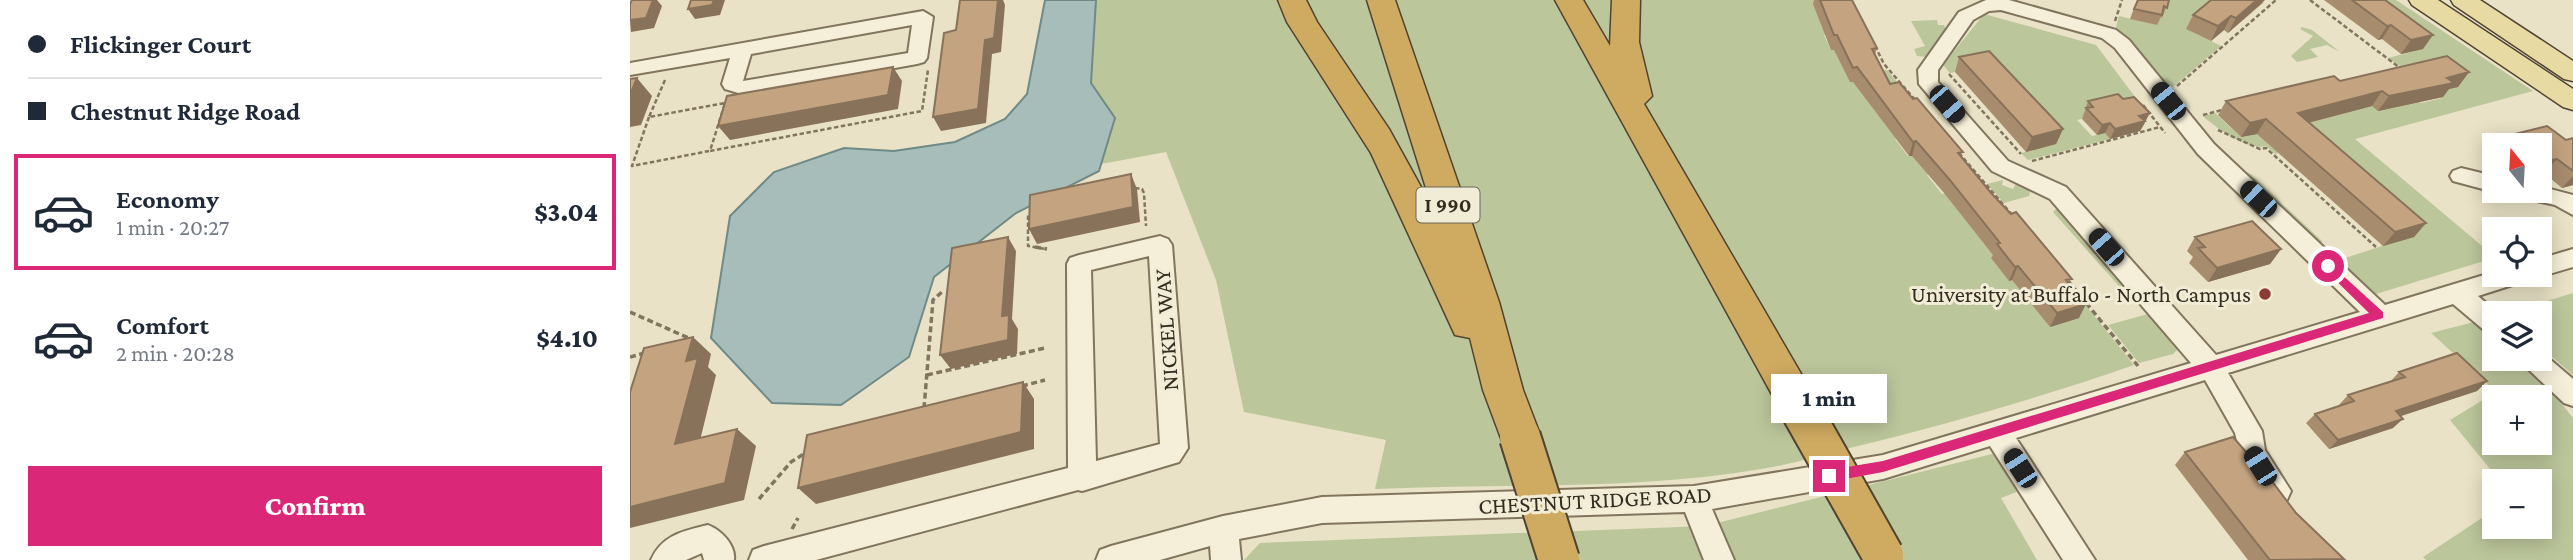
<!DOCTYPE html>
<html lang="en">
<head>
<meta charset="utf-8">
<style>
	:root { --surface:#fff; --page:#f2f2f3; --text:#1f2937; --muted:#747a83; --line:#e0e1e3; --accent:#db2777 }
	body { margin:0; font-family:"Crimson Pro",serif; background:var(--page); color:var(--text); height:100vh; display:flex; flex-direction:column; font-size:26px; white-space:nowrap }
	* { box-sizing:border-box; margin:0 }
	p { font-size:23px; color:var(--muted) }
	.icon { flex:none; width:38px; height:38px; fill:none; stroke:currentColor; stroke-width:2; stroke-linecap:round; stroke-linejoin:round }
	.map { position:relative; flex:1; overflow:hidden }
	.sheet { display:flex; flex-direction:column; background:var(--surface); width:630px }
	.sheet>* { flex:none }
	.banner { display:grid; align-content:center; height:154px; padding:0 28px; background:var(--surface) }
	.needle { width:46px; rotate:342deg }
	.controls { position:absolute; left:1852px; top:133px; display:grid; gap:14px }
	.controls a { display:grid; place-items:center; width:70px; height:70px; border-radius:0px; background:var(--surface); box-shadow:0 4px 18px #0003; font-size:35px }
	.end { position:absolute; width:32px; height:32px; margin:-16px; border:9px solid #db2777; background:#fff; box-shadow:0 0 0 4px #fff }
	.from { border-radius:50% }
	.bubble { position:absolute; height:49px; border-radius:0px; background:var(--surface); box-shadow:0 4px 18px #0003; font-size:23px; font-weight:800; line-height:49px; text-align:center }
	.car { position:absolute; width:21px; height:42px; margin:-21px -10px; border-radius:9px; box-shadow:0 0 5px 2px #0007; background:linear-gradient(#222 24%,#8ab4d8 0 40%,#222 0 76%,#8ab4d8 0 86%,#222 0) }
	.banner b { display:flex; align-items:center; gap:24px; height:66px; font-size:26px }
	.banner b+b { border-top:2px solid var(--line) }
	.banner i { width:18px; height:18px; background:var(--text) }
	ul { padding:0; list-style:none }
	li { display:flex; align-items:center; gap:21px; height:116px; margin:0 14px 10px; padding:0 14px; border:4px solid transparent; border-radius:0px }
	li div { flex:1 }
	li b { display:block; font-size:26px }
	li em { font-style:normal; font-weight:800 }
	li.current { border-color:var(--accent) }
	li>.icon { width:63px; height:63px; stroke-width:1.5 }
	.action { display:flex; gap:14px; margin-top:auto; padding:14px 28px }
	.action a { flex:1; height:80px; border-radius:0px; background:var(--accent); color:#fff; font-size:28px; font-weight:800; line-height:80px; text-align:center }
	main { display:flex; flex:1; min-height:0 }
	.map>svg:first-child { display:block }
	.green { fill:#bcc69b; fill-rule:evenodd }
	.water { fill:#a7bdb9; stroke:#6f8a87; stroke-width:2 }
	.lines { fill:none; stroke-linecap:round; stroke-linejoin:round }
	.minor-casing { stroke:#82755e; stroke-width:4 }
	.major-casing { stroke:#514332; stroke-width:3 }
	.highway-casing { stroke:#514332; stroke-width:3 }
	.path-far1 { stroke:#82755e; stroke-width:2.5; stroke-dasharray:4.5 2.5; stroke-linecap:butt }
	.path { stroke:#82755e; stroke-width:3.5; stroke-dasharray:6 3.5; stroke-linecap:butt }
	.minor { fill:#f5efd9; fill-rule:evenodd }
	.major { fill:#e8daa3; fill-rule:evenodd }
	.highway { fill:#cfaa61; fill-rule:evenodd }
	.highway-bridge-casing { stroke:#514332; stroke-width:44; stroke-linecap:butt }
	.highway-bridge { stroke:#cfaa61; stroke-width:40 }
	.wall { fill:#a88c6e }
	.shaded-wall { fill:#88725a }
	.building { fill:#c3a380; stroke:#88725a; stroke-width:2 }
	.route { fill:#db2777 }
	.poi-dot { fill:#8b3d35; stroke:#f1ecd5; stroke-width:2.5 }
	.labels { text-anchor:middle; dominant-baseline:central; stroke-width:6; stroke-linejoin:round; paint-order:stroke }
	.shield { fill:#f1ecd5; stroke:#6d6656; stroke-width:2 }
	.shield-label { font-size:21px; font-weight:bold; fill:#342c20 }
	.poi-label { font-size:23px; fill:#342c20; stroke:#f1ecd5; text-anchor:end }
	.street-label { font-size:23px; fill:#342c20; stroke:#f1ecd5 }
</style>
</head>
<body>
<main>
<section class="sheet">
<div class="banner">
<b><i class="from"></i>Flickinger Court</b>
<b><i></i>Chestnut Ridge Road</b>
</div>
<ul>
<li class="current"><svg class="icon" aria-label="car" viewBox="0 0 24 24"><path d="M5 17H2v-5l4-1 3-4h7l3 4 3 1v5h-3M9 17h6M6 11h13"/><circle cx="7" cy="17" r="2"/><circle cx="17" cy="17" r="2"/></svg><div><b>Economy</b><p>1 min · 20:27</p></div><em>$3.04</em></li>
<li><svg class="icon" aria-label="car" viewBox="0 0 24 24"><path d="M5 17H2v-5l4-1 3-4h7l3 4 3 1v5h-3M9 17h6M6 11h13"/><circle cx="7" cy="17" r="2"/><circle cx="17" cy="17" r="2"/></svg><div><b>Comfort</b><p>2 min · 20:28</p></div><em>$4.10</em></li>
</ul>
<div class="action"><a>Confirm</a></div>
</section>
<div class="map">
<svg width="1943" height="560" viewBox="0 0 1943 560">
	<rect width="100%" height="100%" fill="#e9e2c6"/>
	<!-- green -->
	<path class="green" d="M466,0H1219L1201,33L1194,35L1201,50C1223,48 1229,72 1257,70L1277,94L1272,136L1265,139L1278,156L1287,154L1301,173L1297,175L1312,194L1338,187L1331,177L1345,173L1393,230L1387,278L1453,302L1504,365C1412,397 1319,424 1224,447C1195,454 1166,463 1137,468C1008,491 875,483 745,489L756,440L614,412L586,280L536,152L471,164L485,118L461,82Z
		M1529,0H1587L1557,29L1591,46L1543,87C1519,76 1509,45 1485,31L1489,16L1527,25Z
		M1721,0H1766L1903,91L1725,139L1864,256V258L1746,294L1713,267L1709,260L1783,236L1678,145L1645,154L1636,146C1618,151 1586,128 1573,116L1585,113L1611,137L1679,123L1692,88L1784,97L1791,103L1812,98L1797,73L1783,63L1770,66L1758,58L1792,49Z
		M1354,14L1466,45L1509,102L1454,111L1459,117L1447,120L1462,136L1475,133L1480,139L1398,160L1391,153L1426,144L1354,66L1320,73L1313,65Z
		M1307,20L1308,25H1314L1316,30L1296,57L1287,56L1284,49L1295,46L1281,21Z
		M1672,27L1682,30L1710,52L1697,45L1680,49L1688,57L1667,62L1661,56L1683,36L1670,29Z
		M1616,172L1621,174L1693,242L1686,241L1614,173Z
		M1373,180L1372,185L1383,189L1387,182L1395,186L1400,192L1399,196L1374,203L1357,184Z
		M1427,208L1430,210L1504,294H1496L1423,212Z
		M1943,293V375L1909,345V313H1878Z
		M1518,314L1522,315L1547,342V350L1543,354L1509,363L1478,325Z
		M1848,321L1864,337V359H1887L1924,394L1943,418V560H1796L1793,557L1864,510V527H1909V481H1870L1820,420L1866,392L1801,333ZM1864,397H1909V443H1864Z
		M1378,450L1402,486L1371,498L1407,560H614L630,543L1075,526Z"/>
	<!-- water -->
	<path class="water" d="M415,0H466L461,83L485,118L469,171L386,213L304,277L279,357L211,405L142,403L81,338L100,216L144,172L214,148L264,151L325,142L375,119L397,94Z"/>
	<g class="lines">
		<defs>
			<path id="minor" d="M1356,0H1379L1486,30L1499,40L1584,144L1755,305L1864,272V275H1898L1895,281L1848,296L1868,313H1864V334L1855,331L1823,304L1598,373L1632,431L1635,450L1661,491L1657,500L1647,504L1637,500L1612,462L1605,433L1575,380L1386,438L1465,560H1433L1360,446L1253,479L1082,509L1104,560H1074L1055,512L692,523L609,539L611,560H581L580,546L530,560H466L470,550L481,546L593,516L692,497L1064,486L1253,455L1561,363L1420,199L1362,171L1289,84L1288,70L1329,12ZM1371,10L1472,38L1485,48L1568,154L1730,312L1586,355L1436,187L1378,161L1308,82V70L1343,20L1359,11Z
				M293,11L303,17L297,58L294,62L287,64L115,95L95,89L92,84L100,58L0,75V63ZM282,25L278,53L113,81L121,54Z
				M1831,168L1864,176V191H1868L1864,192L1823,181L1820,176L1823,171Z
				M1909,186L1943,195V215L1925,205L1888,197L1885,191H1909Z
				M530,236L538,239L542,245L558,448L549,462L452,491L448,490L186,560H119L123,550L134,546L438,468L437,264L440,258L449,255ZM519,256L530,444L466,461L461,270Z
				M1943,249V267L1909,277L1902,275H1909V259Z
				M1909,350L1943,379V406L1934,403L1895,366L1891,359H1909Z
				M78,525C91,530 106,545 104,560H74L72,553L56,560H21C32,535 53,531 78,525Z"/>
			<path id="major" d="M1779,0H1808L1943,89V110L1933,107L1782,5Z
				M1821,0H1850L1943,61V81L1934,79L1824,5Z"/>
			<path id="highway" d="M648,0H676L687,22L759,129L802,207L737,0H765L869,302L893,390L911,437L905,449L890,455L875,449L853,390L840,338L825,335L741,153L657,22Z
				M925,0H953L980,46L982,0H1010L1009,42L1022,96L1014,104L1184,396L1190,408L1184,420L1170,425L1156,420Z"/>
		</defs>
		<!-- minor casing -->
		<use href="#minor" class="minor-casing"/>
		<!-- major casing -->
		<use href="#major" class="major-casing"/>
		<!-- highway casing -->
		<use href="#highway" class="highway-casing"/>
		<!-- path-far1 -->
		<path class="path-far1" d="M1680,0L1770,68
			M1485,21L1492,0
			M1245,46L1254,64L1286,101
			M1319,74L1391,154
			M35,80L19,117L95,103L80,151L292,111L298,70
			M1547,86L1646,0
			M1513,105L1535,133
			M1573,115L1592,110
			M19,117L2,166L79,151
			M1588,130L1630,149L1636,148L1746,247
			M1329,153L1383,216
			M1402,161L1530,127
			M505,188L512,189L514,193L516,226
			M403,211L398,215V246L416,249"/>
		<!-- path -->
		<path class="path" d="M405,247L417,249
			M1438,281L1508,366
			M0,312L63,340
			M0,357L15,353
			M297,375L415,348
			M392,386L415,380
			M294,408L303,300L314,290
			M129,499L161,462L177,452
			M162,529L168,518"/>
		<!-- minor -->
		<use href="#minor" class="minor"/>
		<!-- major -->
		<use href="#major" class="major"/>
		<!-- highway -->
		<use href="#highway" class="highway"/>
		<defs>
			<path id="highway-bridge" d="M1170,408L1253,555
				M890,437L929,560"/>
		</defs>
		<!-- highway-bridge casing -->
		<use href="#highway-bridge" class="highway-bridge-casing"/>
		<!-- highway-bridge -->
		<use href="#highway-bridge" class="highway-bridge"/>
	</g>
	<!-- wall -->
	<path class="wall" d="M1184,0H1222L1247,48L1245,55L1260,84L1331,157L1439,284L1449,318L1420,327L1382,280L1379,281L1361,258L1363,255L1314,193L1282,156H1279L1223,82H1220L1204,50H1201L1183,4Z
		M1507,0H1539L1532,18L1531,17L1527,25L1500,19Z
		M1694,0H1755L1793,49L1771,54L1752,39L1748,40Z
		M1634,2L1598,33L1594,30L1581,41L1556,29L1563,15Z
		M1329,57L1433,129L1426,144L1396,152L1325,72Z
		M1839,72L1828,87L1819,89L1813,97L1748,111L1742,106L1678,123L1796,223L1784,237L1753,246L1627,134L1611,137L1588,115L1596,101L1710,81Z
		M1458,101L1515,123L1510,131L1480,139L1475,133L1467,135L1452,119Z
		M1881,135L1936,140L1943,138V185L1932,188L1914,173L1909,174V145H1872Z
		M1565,237L1651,249L1640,264L1578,282L1559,263L1563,257L1557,251Z
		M1769,372L1857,381L1847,391L1770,416L1763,428L1699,449L1676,423L1685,414L1710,406L1709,405L1718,395L1760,382Z
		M1555,452L1666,513L1713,560H1618L1545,465Z"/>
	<!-- shaded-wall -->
	<path class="shaded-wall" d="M23,0H27L32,6L24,28L1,32L0,20Z
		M84,0H95L90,15L65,19L58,9Z
		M368,0H373L375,5L371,52L362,54L356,123L311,131L303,117Z
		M1627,0H1635L1598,33L1606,18Z
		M1601,16L1594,30L1581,41L1588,26Z
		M1761,25L1752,39L1748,40L1757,26Z
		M1803,35L1793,49L1771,54L1781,40Z
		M263,67L272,81L268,109L100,140L88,126Z
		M1839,72L1828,87L1819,89L1813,97L1748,111L1759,96L1817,78Z
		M7,78L22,96L11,125L0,127V95Z
		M1752,91L1742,106L1658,128L1668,113Z
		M1520,113L1510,131L1480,139L1485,129L1509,116Z
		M1636,119L1627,134L1611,137L1620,123Z
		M1480,123L1475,133L1467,135L1472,125Z
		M1433,129L1426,144L1396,152L1402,137Z
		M1286,141L1282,156H1279L1283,142Z
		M1927,159L1914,173L1909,174V168L1916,161Z
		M501,174L507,189L510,222L407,244L399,229Z
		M1943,176V185L1932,188Z
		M1796,223L1784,237L1753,246L1765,232Z
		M378,237L386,251L382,319L388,329L387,354L321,369L310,355L372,316Z
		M1651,249L1640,264L1578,282L1587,268Z
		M1388,266L1382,280L1379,281L1385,267Z
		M1456,304L1449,318L1420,327L1427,313Z
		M63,337L81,354L78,367L86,375L65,461L45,444L56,361Z
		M1857,381L1847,391L1756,421L1766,411Z
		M393,382L404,399V449L186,504L168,488Z
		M1773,419L1763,428L1699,449L1708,440Z
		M107,429L126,446L114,500L0,528V507Z"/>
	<!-- building -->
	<path class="building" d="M2,0H23L16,18L0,20V4Z
		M61,0H84L82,5L58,9Z
		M330,0H368L364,38L355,40L348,109L303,117L314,33L326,30Z
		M1190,0H1222L1247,48L1242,49L1260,84L1269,82L1283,99L1287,98L1333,152L1328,153L1362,194L1381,214L1386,212L1442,279L1436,280L1456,304L1427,313L1388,266L1385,267L1367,244L1370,243L1319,179L1286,141L1283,142L1227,67L1223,68L1207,35H1204Z
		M1508,0H1539L1537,8L1534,6L1532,15L1504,9Z
		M1581,0H1627L1606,18L1601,16L1588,26L1563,15Z
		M1722,0H1755L1803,35L1781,40L1761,25L1757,26Z
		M1359,51L1433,129L1402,137L1329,57Z
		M1817,56L1839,72L1817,78L1824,83L1759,96L1752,91L1668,113L1796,223L1765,232L1636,119L1620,123L1596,101L1704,76L1710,81Z
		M263,67L258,95L88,126L97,96Z
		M7,78L0,95V79Z
		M1488,94L1493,99L1504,97L1520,113L1509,116L1515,121L1485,129L1480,123L1472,125L1456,108L1463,107L1458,101Z
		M1917,126L1936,140L1943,138V171L1927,159L1916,161L1909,156V145H1895L1881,135Z
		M501,174L503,207L399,229L400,195Z
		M1622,221L1651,249L1587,268L1568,248L1575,247L1565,237Z
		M378,237L372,316L379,315L378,340L310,355L322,248Z
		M63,337L56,361L68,358L45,444L107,429L95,483L0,507V392L14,348Z
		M1827,353L1857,381L1766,411L1773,419L1708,440L1685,414L1724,401L1718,395L1775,377L1769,372Z
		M393,382L391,432L168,488L177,435Z
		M1603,437L1616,452L1619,451L1666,513L1714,559L1640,560L1555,452Z"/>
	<!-- route -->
	<path class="route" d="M1698,262L1753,312V318L1253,472L1199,482L1192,476L1199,470L1253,461L1739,313L1694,269L1692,266Z"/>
	<!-- markers -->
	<circle class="poi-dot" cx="1635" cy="294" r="7"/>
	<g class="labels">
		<!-- shield labels -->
		<rect class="shield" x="786.5" y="187.5" width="63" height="35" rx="5"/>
		<g class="shield-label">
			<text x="818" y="205">I 990</text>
		</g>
		<!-- poi labels -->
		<g class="poi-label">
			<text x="1621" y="294">University at Buffalo - North Campus</text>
		</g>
		<!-- street labels -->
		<g class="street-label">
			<text transform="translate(536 330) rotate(-94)">NICKEL WAY</text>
			<text transform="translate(965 500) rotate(-3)">CHESTNUT RIDGE ROAD</text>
		</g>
	</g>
</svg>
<div class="controls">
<a><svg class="needle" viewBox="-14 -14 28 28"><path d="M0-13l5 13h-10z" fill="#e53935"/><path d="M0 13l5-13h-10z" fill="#747a83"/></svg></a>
<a><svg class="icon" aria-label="locate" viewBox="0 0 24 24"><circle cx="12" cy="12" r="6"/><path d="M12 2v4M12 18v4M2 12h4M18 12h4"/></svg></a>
<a><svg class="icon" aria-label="layers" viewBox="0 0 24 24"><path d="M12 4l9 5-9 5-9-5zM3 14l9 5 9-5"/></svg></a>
<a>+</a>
<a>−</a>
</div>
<i class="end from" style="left:1698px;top:266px"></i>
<i class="end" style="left:1199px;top:476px"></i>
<div class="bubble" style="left:1141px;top:374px;width:116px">1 min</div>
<i class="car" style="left:1538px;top:101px;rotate:321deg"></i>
<i class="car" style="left:1317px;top:104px;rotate:139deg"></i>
<i class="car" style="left:1628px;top:199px;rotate:314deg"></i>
<i class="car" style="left:1476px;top:247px;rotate:319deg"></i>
<i class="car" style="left:1630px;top:466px;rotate:328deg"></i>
<i class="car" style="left:1390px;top:468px;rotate:327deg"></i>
</div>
</main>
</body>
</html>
